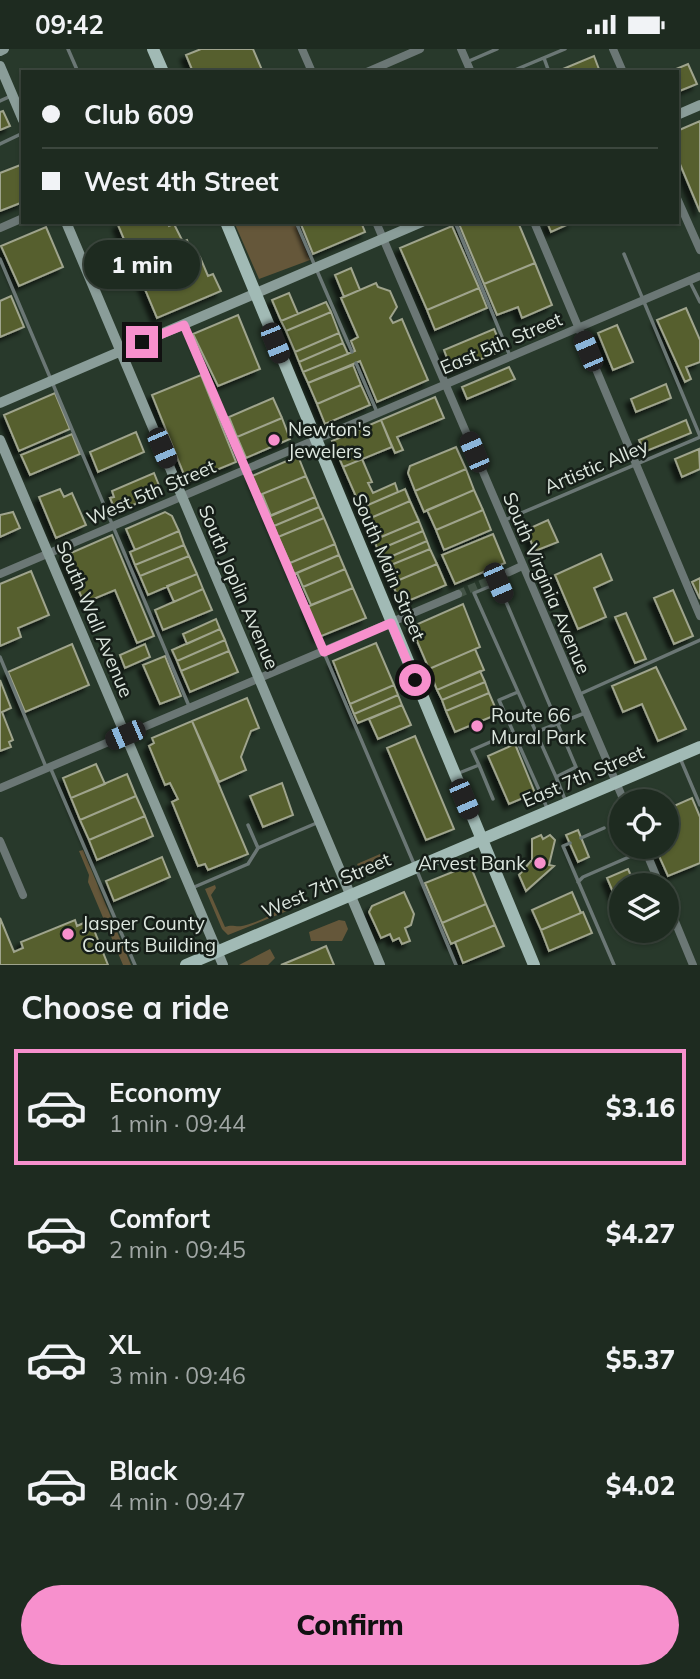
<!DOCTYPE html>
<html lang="en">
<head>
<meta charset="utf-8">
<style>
	:root { --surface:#1e2b20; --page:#2b372d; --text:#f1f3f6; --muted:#a1a7a5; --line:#3c473e; --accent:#f790cd }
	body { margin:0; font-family:Mulish,sans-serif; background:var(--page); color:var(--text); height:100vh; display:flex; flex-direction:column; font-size:26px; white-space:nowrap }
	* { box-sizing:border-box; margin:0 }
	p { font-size:23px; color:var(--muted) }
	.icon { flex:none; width:38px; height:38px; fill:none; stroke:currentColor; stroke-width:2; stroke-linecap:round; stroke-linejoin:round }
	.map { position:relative; height:916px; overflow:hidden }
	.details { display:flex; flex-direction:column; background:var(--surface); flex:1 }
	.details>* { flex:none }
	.guide { position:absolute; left:21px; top:21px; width:658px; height:154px; border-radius:0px; box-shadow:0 2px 5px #0004,0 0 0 2px var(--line); display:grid; align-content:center; height:154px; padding:0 21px; background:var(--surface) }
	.buttons { position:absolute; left:609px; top:740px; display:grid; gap:14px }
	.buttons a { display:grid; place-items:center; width:70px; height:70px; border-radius:50%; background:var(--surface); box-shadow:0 2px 5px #0004,0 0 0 2px var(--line); font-size:35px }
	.end { position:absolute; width:32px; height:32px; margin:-16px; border:9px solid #f790cd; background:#111; box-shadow:0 0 0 4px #111 }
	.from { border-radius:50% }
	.bubble { position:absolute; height:49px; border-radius:24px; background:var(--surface); box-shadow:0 2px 5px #0004,0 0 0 2px var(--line); font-size:23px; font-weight:800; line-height:49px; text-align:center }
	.car { position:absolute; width:21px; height:42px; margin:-21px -10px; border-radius:9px; box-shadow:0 0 5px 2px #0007; background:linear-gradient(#222 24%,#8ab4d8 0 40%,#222 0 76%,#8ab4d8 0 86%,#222 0) }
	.guide b { display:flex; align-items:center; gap:24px; height:66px; font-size:26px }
	.guide b+b { border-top:2px solid var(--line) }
	.guide i { width:18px; height:18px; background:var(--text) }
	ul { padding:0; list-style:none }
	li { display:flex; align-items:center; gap:21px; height:116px; margin:0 14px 10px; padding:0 7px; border:4px solid transparent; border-radius:0px }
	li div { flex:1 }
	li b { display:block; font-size:26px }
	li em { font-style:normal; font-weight:800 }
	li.selected { border-color:var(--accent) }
	li>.icon { width:63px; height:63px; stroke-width:1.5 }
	h2 { padding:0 21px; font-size:32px; line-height:84px }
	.cta { display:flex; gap:14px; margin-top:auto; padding:14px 21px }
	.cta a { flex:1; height:80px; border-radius:42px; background:var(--accent); color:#111; font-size:28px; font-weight:800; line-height:80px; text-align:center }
	.status { display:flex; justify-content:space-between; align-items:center; height:49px; padding:0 35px; background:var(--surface); direction:ltr }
	.status svg { height:19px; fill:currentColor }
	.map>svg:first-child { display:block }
	.green { fill:#65573a }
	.building { fill:#575f2d; stroke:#9fa48d; stroke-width:2; filter:url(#shadow) }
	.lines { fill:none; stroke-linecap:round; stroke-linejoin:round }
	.street-tunnel { stroke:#435346; stroke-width:8; stroke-dasharray:8 4; stroke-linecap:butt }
	.lane { stroke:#6b7775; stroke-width:3.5 }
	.street { stroke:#6b7775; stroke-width:8 }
	.secondary { stroke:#8a9d99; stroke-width:10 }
	.primary { stroke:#a1bab5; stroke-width:12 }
	.route { stroke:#f790cd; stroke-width:9 }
	.poi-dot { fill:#f790cd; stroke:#161e18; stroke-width:2.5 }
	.labels { text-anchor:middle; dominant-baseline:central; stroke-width:5; stroke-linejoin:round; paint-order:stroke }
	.street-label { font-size:19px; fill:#dde7df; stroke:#161e18 }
	.poi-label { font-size:19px; fill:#dde7df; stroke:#161e18; text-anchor:start }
</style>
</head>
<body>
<div class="status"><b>09:42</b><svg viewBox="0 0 49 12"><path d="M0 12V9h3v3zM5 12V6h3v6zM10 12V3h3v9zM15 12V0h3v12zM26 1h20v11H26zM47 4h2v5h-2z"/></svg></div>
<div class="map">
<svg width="700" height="916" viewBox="0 0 700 916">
	<defs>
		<filter id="shadow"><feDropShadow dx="-5" dy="5" stdDeviation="2" flood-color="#0009"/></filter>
	</defs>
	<rect width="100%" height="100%" fill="#28392b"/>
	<!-- green -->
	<path class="green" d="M234,173H294L310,211L259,230Z
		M83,801L131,916H123L88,833L89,826L79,802Z
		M380,805L384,814L354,828L351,822L359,819L357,815Z
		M215,836L216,839L211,846L225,878C232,875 235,878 242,877C257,874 280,863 289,851L292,860L228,886L222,880L205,840Z
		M339,871L345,872L348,880L342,892H311L309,883Z
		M270,900L275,909L268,916H239Z"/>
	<!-- building -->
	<path class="building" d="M201,0H253L262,21L193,23L186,6Z
		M594,7L600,23H565L563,20Z
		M688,15L697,35L677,43V23H669Z
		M3,62L10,77L0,81V63Z
		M700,72V163L677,108V82Z
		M23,115V153L0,162V124Z
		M124,173H168L169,177L174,175L183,193L187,191L195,210L200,208L208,227L213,225L221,242L157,269L118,176Z
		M300,173H361L365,183L313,205Z
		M462,173H518L535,214L484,235L459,175Z
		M547,173H573L551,183Z
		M452,177L479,239L427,261L400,199Z
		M46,178L63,218L19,237L1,197Z
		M535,214L552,256L522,269L518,258L497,266L484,235Z
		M351,219L360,241L344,248L335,226Z
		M376,234L378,238L390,242L397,258L390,269L393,274L402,270L428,331L377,353L360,312L308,334L303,323L355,302L351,292L358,288L341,249Z
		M479,239L487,259L435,281L427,261Z
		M289,244L298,265L281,272L272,251Z
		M11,247L24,278L0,288V252Z
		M326,253L331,263L286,282L281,272Z
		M686,259L700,291V313L686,318L691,330L685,333L657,271Z
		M331,263L339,284L295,303L286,282Z
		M238,266L260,320L218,337L193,285Z
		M617,276L633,313L613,321L598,284Z
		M494,280L503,301L452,322L444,301Z
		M339,284L343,294L299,313L295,303Z
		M343,294L348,305L303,323L299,313Z
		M353,316L361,336L317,355L308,334Z
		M509,318L515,330L467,350L462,338Z
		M201,326L236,413L187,433L152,346Z
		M666,335L671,349L636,363L631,350Z
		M361,336L370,356L325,375L317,355Z
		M55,344L70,380L19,402L4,366Z
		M435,348L444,369L397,388L403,401L395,404L381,371Z
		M273,349L282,369L237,388L229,368Z
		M282,369L290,390L246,409L237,388Z
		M381,371L392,398L343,418L332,392Z
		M686,371L691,384L644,403L639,391Z
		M136,383L144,403L98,423L90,403Z
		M72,385L80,405L30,426L21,406Z
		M456,398L466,420L415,442L408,424L410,417Z
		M699,400L700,420L682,428L675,410Z
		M298,407L306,427L260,446L252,427Z
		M362,410L372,433L368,434L373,444L395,434L398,443L361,459L343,418Z
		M466,420L474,441L424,463L415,442Z
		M154,424L162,444L116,463L110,449L114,448L112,442Z
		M306,427L315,448L271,467L262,445Z
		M60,440L64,448L72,444L86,476L56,489L39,448Z
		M405,440L410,452L366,471L361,459Z
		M474,441L483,461L436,481L427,461Z
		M315,448L319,458L274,477L269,467Z
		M410,452L419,472L374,491L366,471Z
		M319,458L324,469L278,488L274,477Z
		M483,461L491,481L444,501L436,481Z
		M13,463L20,479L0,488V466Z
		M165,463L172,467L179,482L135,501L126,480Z
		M324,469L335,495L290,514L278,488Z
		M548,471L558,493L535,502L526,481Z
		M419,472L423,482L378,501L374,491Z
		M179,482L184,496L135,516L130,503Z
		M423,482L427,492L383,511L378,501Z
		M493,485L505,514L455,535L442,506Z
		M112,486L154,587L137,594L115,541L84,554L64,507Z
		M427,492L430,500L386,518L383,511Z
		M335,495L339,506L294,525L290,514Z
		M184,496L189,507L140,527L135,516Z
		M430,500L437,515L392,534L386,518Z
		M601,505L612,531L594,539L606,568L578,580L555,526Z
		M339,506L345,520L303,538L297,524Z
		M189,507L197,525L148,546L140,527Z
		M437,515L446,536L401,555L392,534Z
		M345,520L353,539L311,556L303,538Z
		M31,522L49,566L18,579L21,588L0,597V535Z
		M197,525L203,540L174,553L167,537Z
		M700,529V550L692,533Z
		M353,539L366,569L319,588L307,558Z
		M203,540L212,561L163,581L155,561Z
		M673,541L693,587L674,595L654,549Z
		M463,555L480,598L429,620L411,578Z
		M626,564L646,610L635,614L615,568Z
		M216,570L220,580L187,595L183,585Z
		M220,580L225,591L177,612L172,601Z
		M225,591L229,602L181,622L177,612Z
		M376,594L394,636L350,655L333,612Z
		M72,595L89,636L25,663L8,623Z
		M145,595L150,608L125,619L120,606Z
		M475,600L484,621L437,641L429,620Z
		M229,602L238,623L190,643L181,622Z
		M165,607L181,647L160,655L143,616Z
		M656,618L686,680L658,692L642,655L623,663L612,637Z
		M480,622L485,633L442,651L437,641Z
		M0,631L11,659L2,663L13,691L9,693L11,698L0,702Z
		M485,633L489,644L446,662L442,651Z
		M394,636L398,646L354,665L350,655Z
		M489,644L498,665L455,683L446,662Z
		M398,646L402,656L358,674L354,665Z
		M247,649L259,679L251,682L241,708L246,721L219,733L192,672Z
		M402,656L411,676L378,690L369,670Z
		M192,672L248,805L208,821L205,815L198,817L172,753L178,750L170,734L165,736L149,697L154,694L152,689Z
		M415,687L454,780L426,791L387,699Z
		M515,695L535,744L509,755L488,707Z
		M96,715L105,735L71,749L63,729Z
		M127,725L136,747L80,771L71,749Z
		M282,734L293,766L263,778L250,747Z
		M136,747L145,767L89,791L80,771Z
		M692,749L700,768V814L668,827L655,798H667V779L672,777L667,760Z
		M145,767L153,787L97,811L89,791Z
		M578,781L589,808L578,813L566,786Z
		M541,786L543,790L550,786L555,791L549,816L554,817L526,842L519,826L532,811V790Z
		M162,808L170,828L114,852L106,832Z
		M470,816L486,855L442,874L425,834Z
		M628,820L635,836H621V862L607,829Z
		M404,843L414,865L411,876L405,879L410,892L402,895L399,889L393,892L390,885L381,889L369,863L372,857Z
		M572,843L581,864L541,881L532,861Z
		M486,855L495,876L451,895L442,874Z
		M583,863L592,884L549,902L541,881Z
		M0,869L14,903L23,899L21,893L75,871L77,877L90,871L108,916H0Z
		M495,876L504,897L463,914L455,893Z
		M326,897L334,916H281L315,902Z"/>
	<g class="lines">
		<!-- street-tunnel -->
		<path class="street-tunnel" d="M458,545L509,523"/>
		<!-- lane -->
		<path class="lane" d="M68,0L78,23
			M544,9L549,23
			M469,12L497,0
			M510,23L565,0
			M0,52L11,47
			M0,95L23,84
			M296,173L352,303
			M455,173L510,307
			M624,205L700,387
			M0,210L189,657
			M690,233L700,253
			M185,277L414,815
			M356,314L377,363
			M505,471L700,388
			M498,534L576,718L556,728L474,544Z
			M0,608L46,718
			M518,643L499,651L548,761
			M580,645L700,591
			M536,683L585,664
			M680,709L700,756
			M479,716L493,750
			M50,718L135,916
			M459,724L479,716L472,701L513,683
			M556,728L566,753
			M248,776L258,799
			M581,789L604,779
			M570,794L563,797L614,916
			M417,822L456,916
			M578,833L583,828L645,801
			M192,839L248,815L258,799L319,773"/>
		<!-- street -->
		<path class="street" d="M302,0L312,23
			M461,0L471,23
			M613,0L623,23
			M367,23L420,0
			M677,149L700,201
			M376,173L624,752
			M534,173L700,567
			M0,179L23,169
			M509,523L522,517
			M0,525L700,227
			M0,739L458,545
			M0,792L23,846
			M644,798L660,836
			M667,853L693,916"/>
		<!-- secondary -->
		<path class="secondary" d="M0,2L4,0
			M0,17L23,71
			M677,66L700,56
			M66,173L380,916
			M0,354L422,173
			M0,391L223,916"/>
		<!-- primary -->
		<path class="primary" d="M153,0L163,23
			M226,173L534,916
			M186,916L700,698"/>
	</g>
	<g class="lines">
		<!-- route -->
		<path class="route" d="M142,293L184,276L324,603L391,574L415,631"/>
	</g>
	<!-- markers -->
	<g class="poi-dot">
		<circle cx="274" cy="391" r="7"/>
		<circle cx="477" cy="677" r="7"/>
		<circle cx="540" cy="814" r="7"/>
		<circle cx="68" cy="885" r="7"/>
	</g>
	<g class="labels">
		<!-- street labels -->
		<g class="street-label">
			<text transform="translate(501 294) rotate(-23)">East 5th Street</text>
			<text transform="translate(596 417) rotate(-23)">Artistic Alley</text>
			<text transform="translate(151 443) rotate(-23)">West 5th Street</text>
			<text transform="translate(389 518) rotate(67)">South Main Street</text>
			<text transform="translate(547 534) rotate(67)">South Virginia Avenue</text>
			<text transform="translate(239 538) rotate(67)">South Joplin Avenue</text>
			<text transform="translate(95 570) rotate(67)">South Wall Avenue</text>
			<text transform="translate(583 727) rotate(-23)">East 7th Street</text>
			<text transform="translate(326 836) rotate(-23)">West 7th Street</text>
		</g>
		<!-- poi labels -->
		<g class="poi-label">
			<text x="288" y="380">Newton's<tspan x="288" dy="22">Jewelers</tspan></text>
			<text x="491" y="666">Route 66<tspan x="491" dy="22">Mural Park</tspan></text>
			<text x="526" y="814" text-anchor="end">Arvest Bank</text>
			<text x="82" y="874">Jasper County<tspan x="82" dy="22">Courts Building</tspan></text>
		</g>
	</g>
</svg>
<div class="buttons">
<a><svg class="icon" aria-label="locate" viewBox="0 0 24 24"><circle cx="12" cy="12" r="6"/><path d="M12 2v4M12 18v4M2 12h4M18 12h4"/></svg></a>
<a><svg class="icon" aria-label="layers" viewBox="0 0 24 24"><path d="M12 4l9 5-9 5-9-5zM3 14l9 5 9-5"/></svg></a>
</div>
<i class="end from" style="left:415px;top:631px"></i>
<i class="end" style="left:142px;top:293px"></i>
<div class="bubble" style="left:84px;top:191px;width:116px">1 min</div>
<i class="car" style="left:275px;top:294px;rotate:158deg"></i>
<i class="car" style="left:588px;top:302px;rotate:337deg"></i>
<i class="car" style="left:162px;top:399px;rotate:157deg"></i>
<i class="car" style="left:474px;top:403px;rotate:337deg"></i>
<i class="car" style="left:498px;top:534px;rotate:157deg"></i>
<i class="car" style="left:125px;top:686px;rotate:247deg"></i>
<i class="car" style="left:464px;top:750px;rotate:157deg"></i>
<div class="guide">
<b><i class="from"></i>Club 609</b>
<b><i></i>West 4th Street</b>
</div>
</div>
<section class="details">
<h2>Choose a ride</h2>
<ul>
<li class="selected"><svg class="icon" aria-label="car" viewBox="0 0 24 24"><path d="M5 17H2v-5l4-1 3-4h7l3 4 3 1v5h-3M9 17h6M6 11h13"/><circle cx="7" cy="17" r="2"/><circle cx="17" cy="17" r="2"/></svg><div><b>Economy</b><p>1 min · 09:44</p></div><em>$3.16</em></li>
<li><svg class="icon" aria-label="car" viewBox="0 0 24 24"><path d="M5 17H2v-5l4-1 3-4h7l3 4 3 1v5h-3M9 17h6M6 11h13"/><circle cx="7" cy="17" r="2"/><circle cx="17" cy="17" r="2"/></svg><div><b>Comfort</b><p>2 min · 09:45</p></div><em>$4.27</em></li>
<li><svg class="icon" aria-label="car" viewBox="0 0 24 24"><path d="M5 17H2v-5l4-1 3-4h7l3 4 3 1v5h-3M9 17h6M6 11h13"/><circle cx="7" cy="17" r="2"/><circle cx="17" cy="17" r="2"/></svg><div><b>XL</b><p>3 min · 09:46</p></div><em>$5.37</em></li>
<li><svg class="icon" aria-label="car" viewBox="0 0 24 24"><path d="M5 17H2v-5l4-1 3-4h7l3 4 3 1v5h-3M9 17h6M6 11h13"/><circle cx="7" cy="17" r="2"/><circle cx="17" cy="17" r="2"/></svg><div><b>Black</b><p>4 min · 09:47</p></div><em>$4.02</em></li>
</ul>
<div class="cta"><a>Confirm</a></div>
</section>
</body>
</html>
